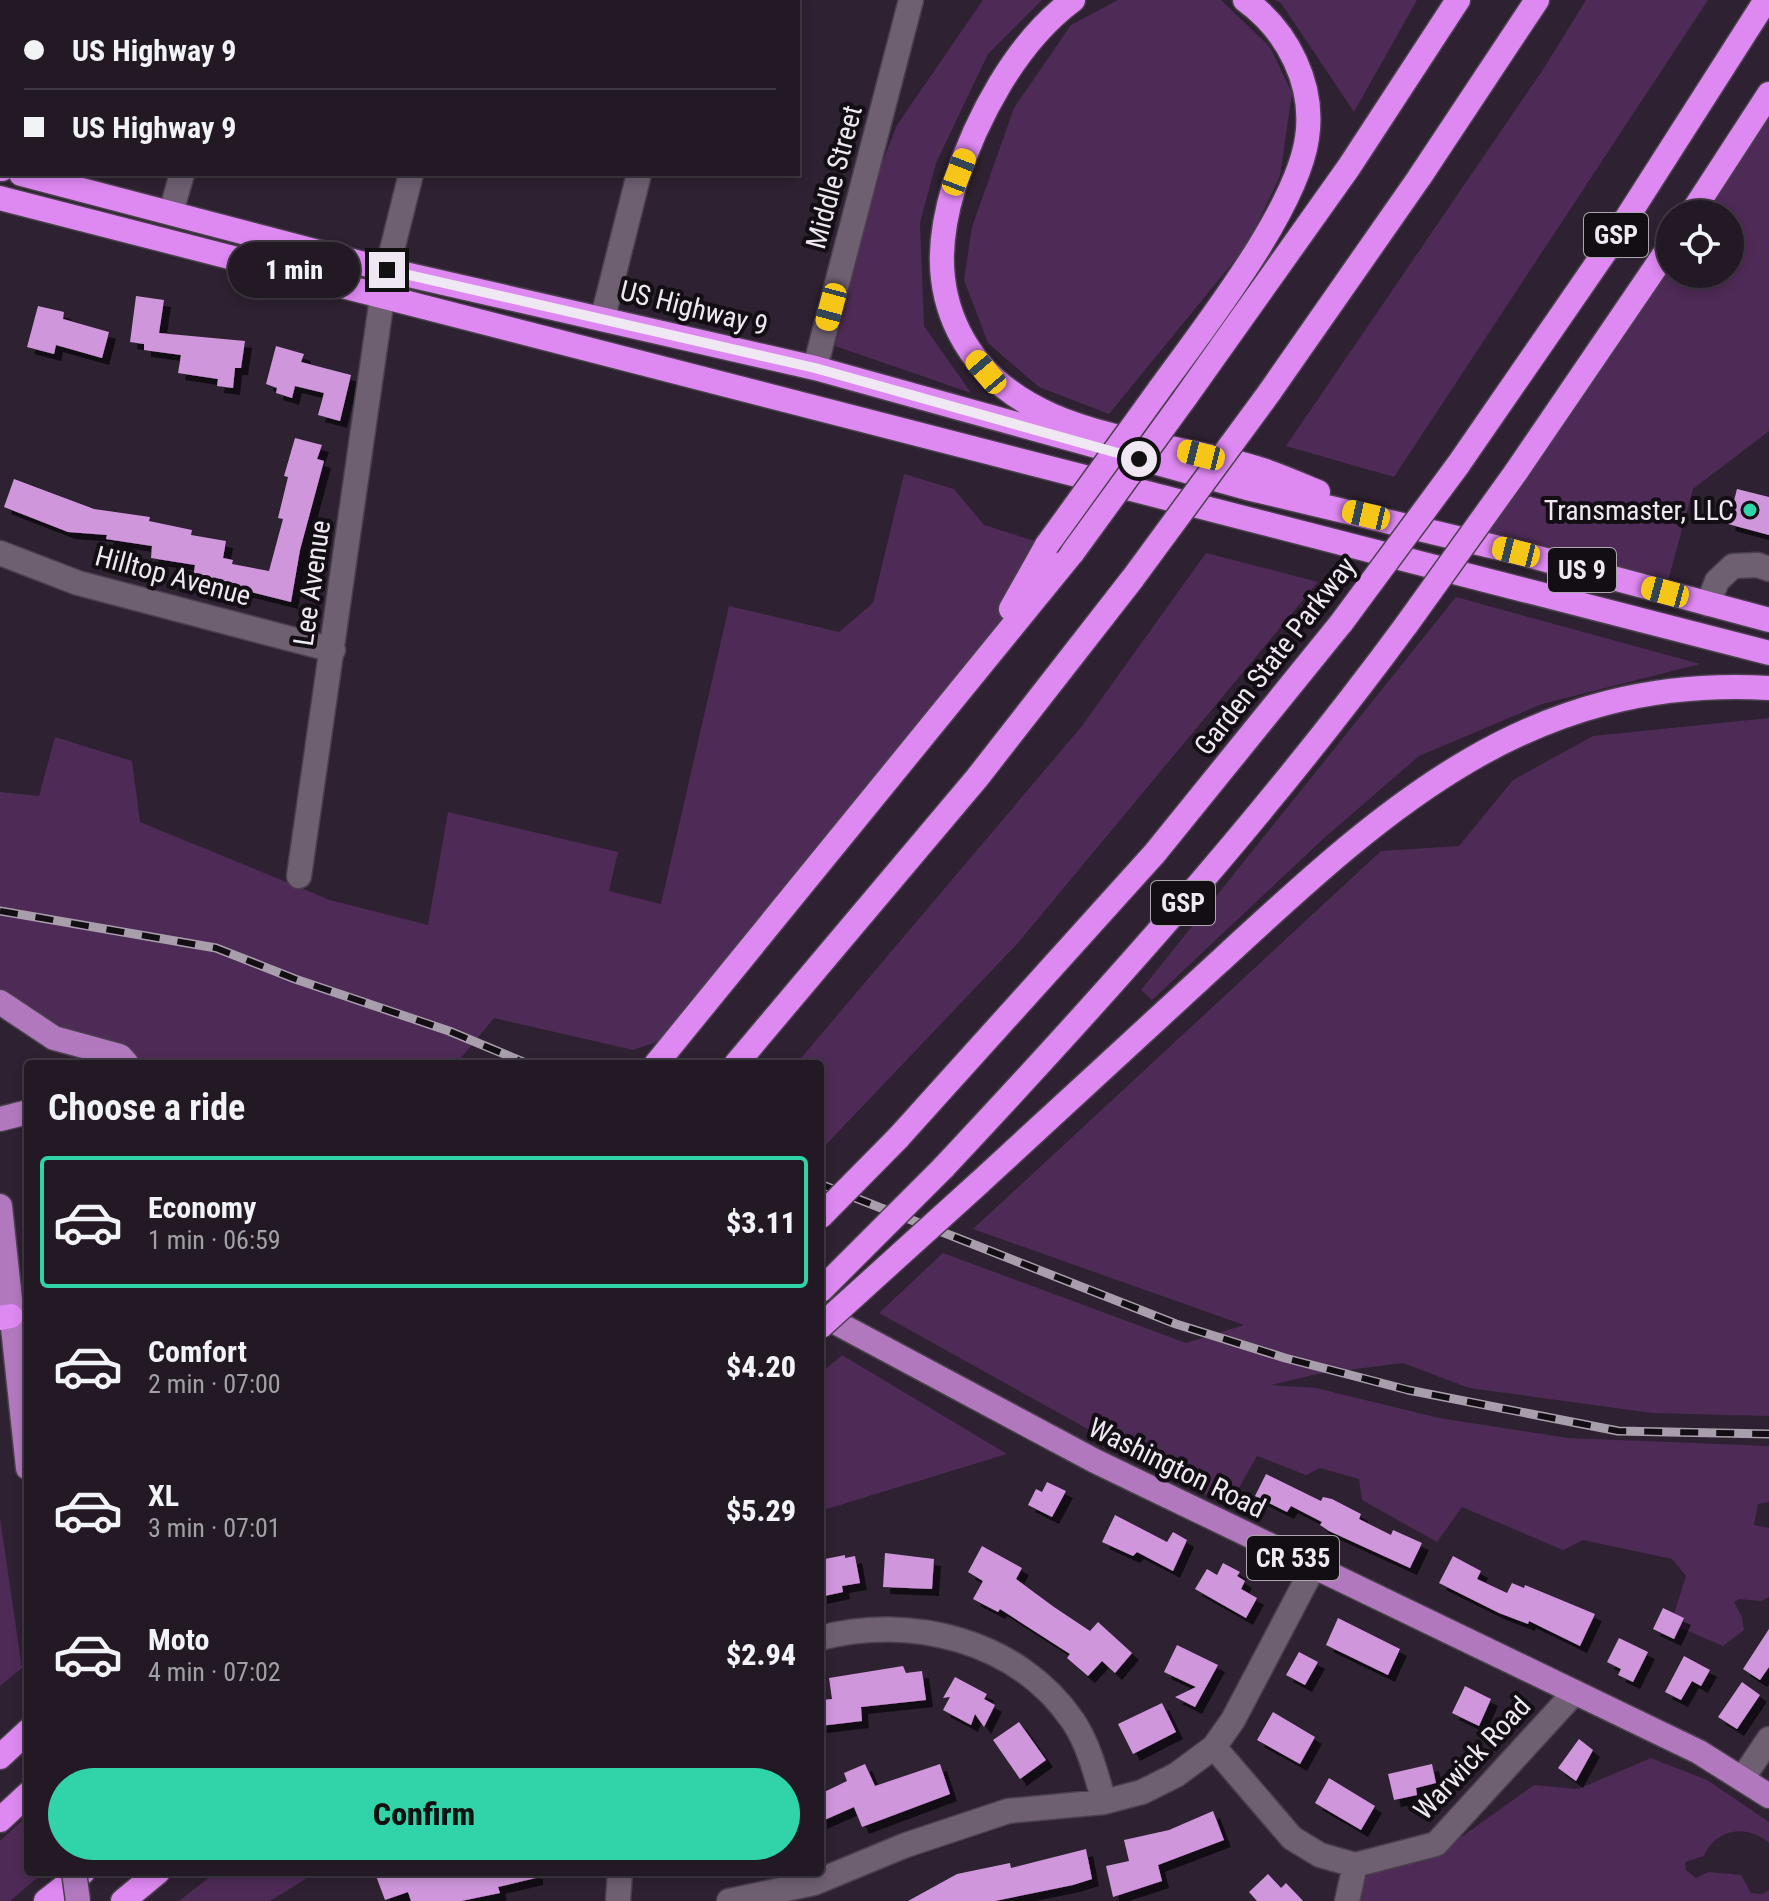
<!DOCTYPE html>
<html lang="en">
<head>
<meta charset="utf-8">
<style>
	:root { --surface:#221925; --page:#2e2632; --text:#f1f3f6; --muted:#a2a0a7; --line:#3f3842; --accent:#31d4a9 }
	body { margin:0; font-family:"Roboto Condensed",sans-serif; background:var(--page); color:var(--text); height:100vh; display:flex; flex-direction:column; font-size:30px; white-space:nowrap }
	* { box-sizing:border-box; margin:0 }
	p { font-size:26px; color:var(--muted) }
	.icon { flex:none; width:44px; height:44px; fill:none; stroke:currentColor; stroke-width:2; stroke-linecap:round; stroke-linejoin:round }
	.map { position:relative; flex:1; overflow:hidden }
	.side { position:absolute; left:24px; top:1060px; width:800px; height:816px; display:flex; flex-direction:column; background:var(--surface); border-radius:8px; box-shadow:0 4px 12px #0003,0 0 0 2px var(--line) }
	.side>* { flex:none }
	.top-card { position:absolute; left:0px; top:0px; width:800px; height:176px; box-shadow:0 4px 12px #0003,0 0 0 2px var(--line); display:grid; align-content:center; height:176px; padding:0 24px; background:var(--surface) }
	.controls { position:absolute; left:1656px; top:200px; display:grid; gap:16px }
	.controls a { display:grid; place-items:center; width:88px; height:88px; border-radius:50%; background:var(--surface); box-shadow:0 4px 12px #0003,0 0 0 2px var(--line); font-size:40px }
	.end { position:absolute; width:36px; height:36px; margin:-18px; border:10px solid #efe7f1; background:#111; box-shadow:0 0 0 4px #111 }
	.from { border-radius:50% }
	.bubble { position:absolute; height:56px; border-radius:28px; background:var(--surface); box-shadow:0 4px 12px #0003,0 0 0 2px var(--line); font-size:26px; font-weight:800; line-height:56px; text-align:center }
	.car { position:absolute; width:24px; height:48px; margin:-24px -12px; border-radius:10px; box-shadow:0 0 6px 2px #0007; background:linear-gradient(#f5c518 24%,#345 0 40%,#f5c518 0 76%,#345 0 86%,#f5c518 0) }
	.top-card b { display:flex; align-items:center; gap:28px; height:76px; font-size:30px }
	.top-card b+b { border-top:2px solid var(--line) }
	.top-card i { width:20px; height:20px; background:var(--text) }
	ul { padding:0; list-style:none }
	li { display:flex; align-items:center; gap:24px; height:132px; margin:0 16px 12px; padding:0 8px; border:4px solid transparent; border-radius:8px }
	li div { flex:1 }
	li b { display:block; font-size:30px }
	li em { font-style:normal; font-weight:800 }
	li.selected { border-color:var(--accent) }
	li>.icon { width:72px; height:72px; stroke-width:1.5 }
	h2 { padding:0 24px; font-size:36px; line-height:96px }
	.action { display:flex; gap:16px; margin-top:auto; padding:16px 24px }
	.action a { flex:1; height:92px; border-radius:48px; background:var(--accent); color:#111; font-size:32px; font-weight:800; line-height:92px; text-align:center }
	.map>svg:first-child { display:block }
	.green { fill:#4e2b56 }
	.building { fill:#cf96dc; filter:url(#shadow) }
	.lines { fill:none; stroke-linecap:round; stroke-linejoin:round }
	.minor-casing { stroke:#4a404d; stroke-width:27 }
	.major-casing { stroke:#4a404d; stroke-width:27 }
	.highway-casing { stroke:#4a404d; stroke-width:27 }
	.minor { stroke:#6e5f71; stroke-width:24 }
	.major { stroke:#b178be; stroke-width:24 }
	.highway { stroke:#de88f2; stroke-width:24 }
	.rail-casing { stroke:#a99fac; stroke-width:9 }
	.rail { stroke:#130d14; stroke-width:6; stroke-dasharray:18; stroke-linecap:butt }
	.major-bridge-casing { stroke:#4a404d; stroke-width:27; stroke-linecap:butt }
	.highway-bridge-casing { stroke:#4a404d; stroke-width:27; stroke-linecap:butt }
	.major-bridge { stroke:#b178be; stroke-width:24 }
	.highway-bridge { stroke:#de88f2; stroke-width:24 }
	.route { stroke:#efe7f1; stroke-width:10 }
	.poi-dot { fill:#31d4a9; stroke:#130d14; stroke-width:3 }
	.labels { text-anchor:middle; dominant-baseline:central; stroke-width:8; stroke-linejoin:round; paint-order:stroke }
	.shield { fill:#130d14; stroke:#ada6af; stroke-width:2 }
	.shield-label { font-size:26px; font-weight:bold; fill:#efe7f1 }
	.street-label { font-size:28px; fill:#efe7f1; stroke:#130d14 }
	.poi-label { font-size:28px; fill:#efe7f1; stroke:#130d14; text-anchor:end }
</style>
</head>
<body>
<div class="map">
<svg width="1769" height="1901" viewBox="0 0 1769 1901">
	<defs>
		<filter id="shadow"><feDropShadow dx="7" dy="7" stdDeviation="0" flood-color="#0009"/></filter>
	</defs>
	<rect width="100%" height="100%" fill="#2e2131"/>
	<!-- green -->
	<path class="green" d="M983,0H1042L988,54L936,163L920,223L924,326L971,393L835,346L875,181L897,125Z
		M1118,0H1221L1270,47L1292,93L1280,176L1248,244L1109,414L1039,387L988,343L964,280L972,227L1014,108L1071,25Z
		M1274,0H1417L1354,112L1281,3Z
		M1586,0H1708L1394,477L1286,446L1544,68Z
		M1769,94V431L1693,489L1665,592L1465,540L1670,246V274H1730V214H1691Z
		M904,474L954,489L984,525L1047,545L985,656L681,1034L633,1050L494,1018L456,1064H127L0,1002V792L39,796L55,737L132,761L140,822L330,900L428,925L448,812L618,852L609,891L661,904L729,606L839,632L873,603Z
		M1206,553L1318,582L1017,944L820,1151V1064H796L1082,726Z
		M1456,597L1700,664L1542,704L1419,756L1323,839L1152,1000L1141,990Z
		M1769,718V1416L1652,1413L1469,1388L1403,1363L1317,1374L1271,1385L1316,1388L1439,1418L1568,1438L1769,1446V1502L1758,1504L1754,1525L1769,1528V1597L1761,1601L1739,1599L1734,1602L1742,1617L1744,1630L1723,1646L1679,1627L1674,1614L1686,1576L1672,1559L1583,1540L1563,1550L1462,1507L1437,1542L1362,1500L1359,1479L1320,1468L1306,1475L1257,1456L1228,1507L879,1313L943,1253L1186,1343L1244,1325L973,1229L1381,851L1459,846L1513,780L1593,736Z
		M842,1355L1007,1454L820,1511V1374Z
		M0,1518L22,1668L0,1686Z
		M1651,1758L1707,1780L1769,1822V1843C1747,1823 1715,1829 1704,1856L1685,1862L1686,1870L1696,1878L1708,1872L1741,1875L1751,1893L1762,1894L1769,1890V1901H1359L1366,1877L1387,1864L1446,1848L1534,1785L1578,1789Z
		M28,1815V1872H44L10,1901H0V1841Z
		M216,1872H317L270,1901H179Z"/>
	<!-- building -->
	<path class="building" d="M136,296L164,300L159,333L245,341L241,368H235L233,388L217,386L218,379L178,373L181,355L144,350V344L130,342Z
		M38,306L64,312L63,319L109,332L102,358L56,345L54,354L27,347Z
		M276,346L304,354L301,362L351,375L340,421L318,415L324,393L295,386L292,398L276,393L277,388L266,384Z
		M295,438L322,445L317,459L324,461L300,550L291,602L235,588L236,585L193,578L195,565L151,558L152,546L106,539L107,535L68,532L4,507L14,479L94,509L150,517L149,521L192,530L191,535L226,541L223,558L233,560L232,564L269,571L283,519L278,518L288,477L284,476Z
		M1737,489L1769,497V535L1728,524Z
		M1266,1474L1321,1501L1323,1497L1332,1499L1361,1514L1359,1519L1391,1535L1393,1530L1422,1543L1410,1568L1329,1531L1320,1525L1322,1522L1291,1506L1287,1512L1255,1496Z
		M1047,1482L1066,1491L1052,1517L1028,1505L1036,1489L1042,1492Z
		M1115,1515L1167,1542L1173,1532L1187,1540L1173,1571L1137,1552L1133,1556L1102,1542Z
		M982,1546L1022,1568L1016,1579L1054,1607L1090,1631L1098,1622L1132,1653L1115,1673L1102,1661L1088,1676L1067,1658L1070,1654L1000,1609L998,1612L973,1599L983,1581L968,1572Z
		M885,1553L934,1559L932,1589L883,1587Z
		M845,1555V1558L855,1556L860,1583L842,1586L843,1592L820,1597V1560Z
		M1453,1556L1481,1571L1477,1579L1507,1593L1512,1583L1524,1588L1525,1585L1595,1614L1580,1646L1529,1621L1528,1624L1499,1613L1439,1583Z
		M1223,1563L1240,1572L1237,1576L1245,1581L1241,1589L1257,1598L1246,1618L1195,1589L1207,1569L1217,1575Z
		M1663,1608L1684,1618L1674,1639L1653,1629Z
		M1338,1618L1400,1649L1388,1675L1326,1645Z
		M1769,1629V1667L1760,1680L1743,1669Z
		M1619,1638L1648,1652L1633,1682L1618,1675L1621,1669L1607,1662Z
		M1177,1645L1218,1665L1195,1707L1175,1697L1196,1687L1164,1672Z
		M1299,1652L1318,1662L1305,1685L1286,1675Z
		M1684,1656L1710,1670L1701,1686L1692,1681L1681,1700L1665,1692Z
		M903,1666L906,1673L922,1671L926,1700L861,1707L862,1721L820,1726V1700L832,1699L829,1678Z
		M955,1677L987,1694L984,1699L995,1705L984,1727L975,1714L971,1725L943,1710L950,1697L943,1698Z
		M1742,1682L1760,1695L1737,1729L1718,1717Z
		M1465,1686L1491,1699L1479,1726L1452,1713Z
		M1162,1703L1176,1732L1133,1754L1118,1724Z
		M1273,1712L1315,1737L1300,1764L1257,1740Z
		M1019,1722L1046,1760L1020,1779L993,1740Z
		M1579,1739L1593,1750L1576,1781L1558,1768Z
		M865,1764L875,1786L940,1764L950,1794L862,1827L854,1807L820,1822V1794L847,1781L844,1773Z
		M1432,1764L1436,1783L1416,1788L1417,1795L1394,1800L1388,1774Z
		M1329,1778L1375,1806L1361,1830L1315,1803Z
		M1213,1811L1224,1840L1158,1865L1162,1881L1113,1897L1106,1866L1129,1861L1124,1840L1169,1830Z
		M1086,1849L1092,1879L1073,1885L995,1901H908L957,1874L1010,1863L1011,1868Z
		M386,1872H536V1878L498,1887L500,1893L461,1901H411L408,1892L385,1900L376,1876Z
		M1268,1874L1281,1888L1286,1883L1303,1901H1257L1249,1892Z"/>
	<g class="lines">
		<defs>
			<path id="minor" d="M227,2L228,0
				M455,2L456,0
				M682,2V0
				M171,212L182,174
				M387,270L411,174
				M603,317L639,174
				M815,368L911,0
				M0,553L78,583L333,650
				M1708,604L1717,581L1733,566L1758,565L1769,569
				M299,876L382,298
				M820,1638C910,1614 1018,1640 1073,1721C1089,1745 1096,1774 1104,1802
				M1214,1747L1292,1838L1320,1855L1355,1865L1436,1844L1575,1692
				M1742,1779L1769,1739
				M618,1901L620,1872
				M729,1901L814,1883L906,1845L1008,1811L1104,1802L1142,1792L1176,1775L1214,1747L1233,1720L1313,1568
				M1347,1901L1355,1865"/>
			<path id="major" d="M0,1002L54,1038L120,1056L127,1064
				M0,1119L28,1112
				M0,1206L28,1468
				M820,1314L1095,1461L1699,1752L1769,1796"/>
			<path id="highway" d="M1073,0C1015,43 976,119 954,186C939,236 935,284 959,332C1014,441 1155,437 1256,468C1277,474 1298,484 1318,492
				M0,169H2
				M21,174L387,270L815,368L1247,488L1516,552L1769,620
				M0,198L1769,653
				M1691,214L1769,94
				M1159,390C1203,329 1297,210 1307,138C1315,85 1288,31 1245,0
				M1269,393L1419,178L1537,0
				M1185,398L1349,167L1458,0
				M1458,465L1607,249L1766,0
				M1516,472L1670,246
				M1011,609L1047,545
				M656,1064L1073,552
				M736,1064L977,778L1133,578
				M898,1138L1155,853L1342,622
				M943,1168C1106,994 1265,817 1407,624
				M979,1183C1059,1109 1139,1036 1219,962C1384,810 1527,674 1769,688
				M0,1318L11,1316
				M0,1757L28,1731
				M0,1820L28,1794
				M46,1901L83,1872
				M123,1901L158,1872"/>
		</defs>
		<!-- minor casing -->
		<use href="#minor" class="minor-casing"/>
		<!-- major casing -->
		<use href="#major" class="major-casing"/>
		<!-- highway casing -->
		<use href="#highway" class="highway-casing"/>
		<!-- minor -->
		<use href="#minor" class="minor"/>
		<!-- major -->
		<use href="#major" class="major"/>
		<!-- highway -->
		<use href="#highway" class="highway"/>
		<defs>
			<path id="rail" d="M0,911L216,948L295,979L449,1031L528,1064
				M820,1184L1176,1324L1285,1358L1408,1390L1618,1431L1769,1434"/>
		</defs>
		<!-- rail casing -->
		<use href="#rail" class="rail-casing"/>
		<!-- rail -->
		<use href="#rail" class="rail"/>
		<defs>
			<path id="major-bridge" d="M74,1872L78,1901"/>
			<path id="highway-bridge" d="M1047,545L1159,390
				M1073,552L1185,398
				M1133,578L1269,393
				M1342,622L1458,465
				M1407,624L1516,472
				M820,1217L898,1138
				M820,1291L943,1168
				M820,1327L979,1183"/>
		</defs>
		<!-- major-bridge casing -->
		<use href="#major-bridge" class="major-bridge-casing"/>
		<!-- highway-bridge casing -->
		<use href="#highway-bridge" class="highway-bridge-casing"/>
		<!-- major-bridge -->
		<use href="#major-bridge" class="major-bridge"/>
		<!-- highway-bridge -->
		<use href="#highway-bridge" class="highway-bridge"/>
	</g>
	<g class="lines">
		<!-- route -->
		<path class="route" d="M387,270L815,368L1139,459"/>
	</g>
	<!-- markers -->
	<circle class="poi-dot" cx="1750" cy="510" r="8"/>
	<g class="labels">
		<!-- shield labels -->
		<g class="shield">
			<rect x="1584" y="213" width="64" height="44" rx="6"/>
			<rect x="1548" y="548" width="68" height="44" rx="6"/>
			<rect x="1151" y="881" width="64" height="44" rx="6"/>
			<rect x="1247" y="1536" width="92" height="44" rx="6"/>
		</g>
		<g class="shield-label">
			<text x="1616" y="235">GSP</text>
			<text x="1582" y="570">US 9</text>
			<text x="1183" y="903">GSP</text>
			<text x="1293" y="1558">CR 535</text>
		</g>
		<!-- street labels -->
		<g class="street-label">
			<text transform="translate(834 177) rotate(-75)">Middle Street</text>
			<text transform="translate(694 308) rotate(14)">US Highway 9</text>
			<text transform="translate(173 576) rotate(15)">Hilltop Avenue</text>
			<text transform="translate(312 583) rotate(-82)">Lee Avenue</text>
			<text transform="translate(1275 656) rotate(-52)">Garden State Parkway</text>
			<text transform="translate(1177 1468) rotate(26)">Washington Road</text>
			<text transform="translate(1472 1758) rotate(-47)">Warwick Road</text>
		</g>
		<!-- poi labels -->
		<g class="poi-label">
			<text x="1734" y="510">Transmaster, LLC</text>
		</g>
	</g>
</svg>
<div class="controls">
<a><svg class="icon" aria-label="locate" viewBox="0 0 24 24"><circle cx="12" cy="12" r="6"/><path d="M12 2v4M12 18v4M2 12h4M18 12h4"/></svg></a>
</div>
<i class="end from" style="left:1139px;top:459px"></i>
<i class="end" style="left:387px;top:270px"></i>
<div class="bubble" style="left:228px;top:242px;width:132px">1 min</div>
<i class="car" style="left:959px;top:172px;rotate:21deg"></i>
<i class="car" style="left:831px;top:307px;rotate:195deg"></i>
<i class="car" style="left:986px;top:372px;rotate:320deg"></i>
<i class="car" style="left:1201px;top:455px;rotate:284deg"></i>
<i class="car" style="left:1366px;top:515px;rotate:283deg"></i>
<i class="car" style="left:1516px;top:552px;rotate:284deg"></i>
<i class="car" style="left:1665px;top:592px;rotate:285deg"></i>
<div class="top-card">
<b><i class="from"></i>US Highway 9</b>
<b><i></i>US Highway 9</b>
</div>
<section class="side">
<h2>Choose a ride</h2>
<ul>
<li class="selected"><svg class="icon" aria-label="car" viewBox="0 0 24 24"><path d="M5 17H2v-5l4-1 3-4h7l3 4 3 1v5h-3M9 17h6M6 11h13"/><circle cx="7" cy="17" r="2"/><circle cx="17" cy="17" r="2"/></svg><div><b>Economy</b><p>1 min · 06:59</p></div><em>$3.11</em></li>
<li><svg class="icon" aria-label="car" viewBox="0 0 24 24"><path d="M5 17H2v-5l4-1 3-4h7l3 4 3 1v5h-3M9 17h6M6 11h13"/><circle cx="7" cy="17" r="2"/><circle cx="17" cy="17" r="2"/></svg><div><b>Comfort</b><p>2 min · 07:00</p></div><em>$4.20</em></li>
<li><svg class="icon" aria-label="car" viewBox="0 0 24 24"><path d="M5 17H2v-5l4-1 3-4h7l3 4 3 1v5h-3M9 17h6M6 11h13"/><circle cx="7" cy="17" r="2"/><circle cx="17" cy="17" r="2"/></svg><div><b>XL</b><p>3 min · 07:01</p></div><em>$5.29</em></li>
<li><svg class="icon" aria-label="car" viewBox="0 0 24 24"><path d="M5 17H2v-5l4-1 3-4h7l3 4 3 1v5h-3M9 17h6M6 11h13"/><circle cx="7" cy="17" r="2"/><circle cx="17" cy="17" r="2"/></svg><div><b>Moto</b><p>4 min · 07:02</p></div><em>$2.94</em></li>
</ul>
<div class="action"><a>Confirm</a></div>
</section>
</div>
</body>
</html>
